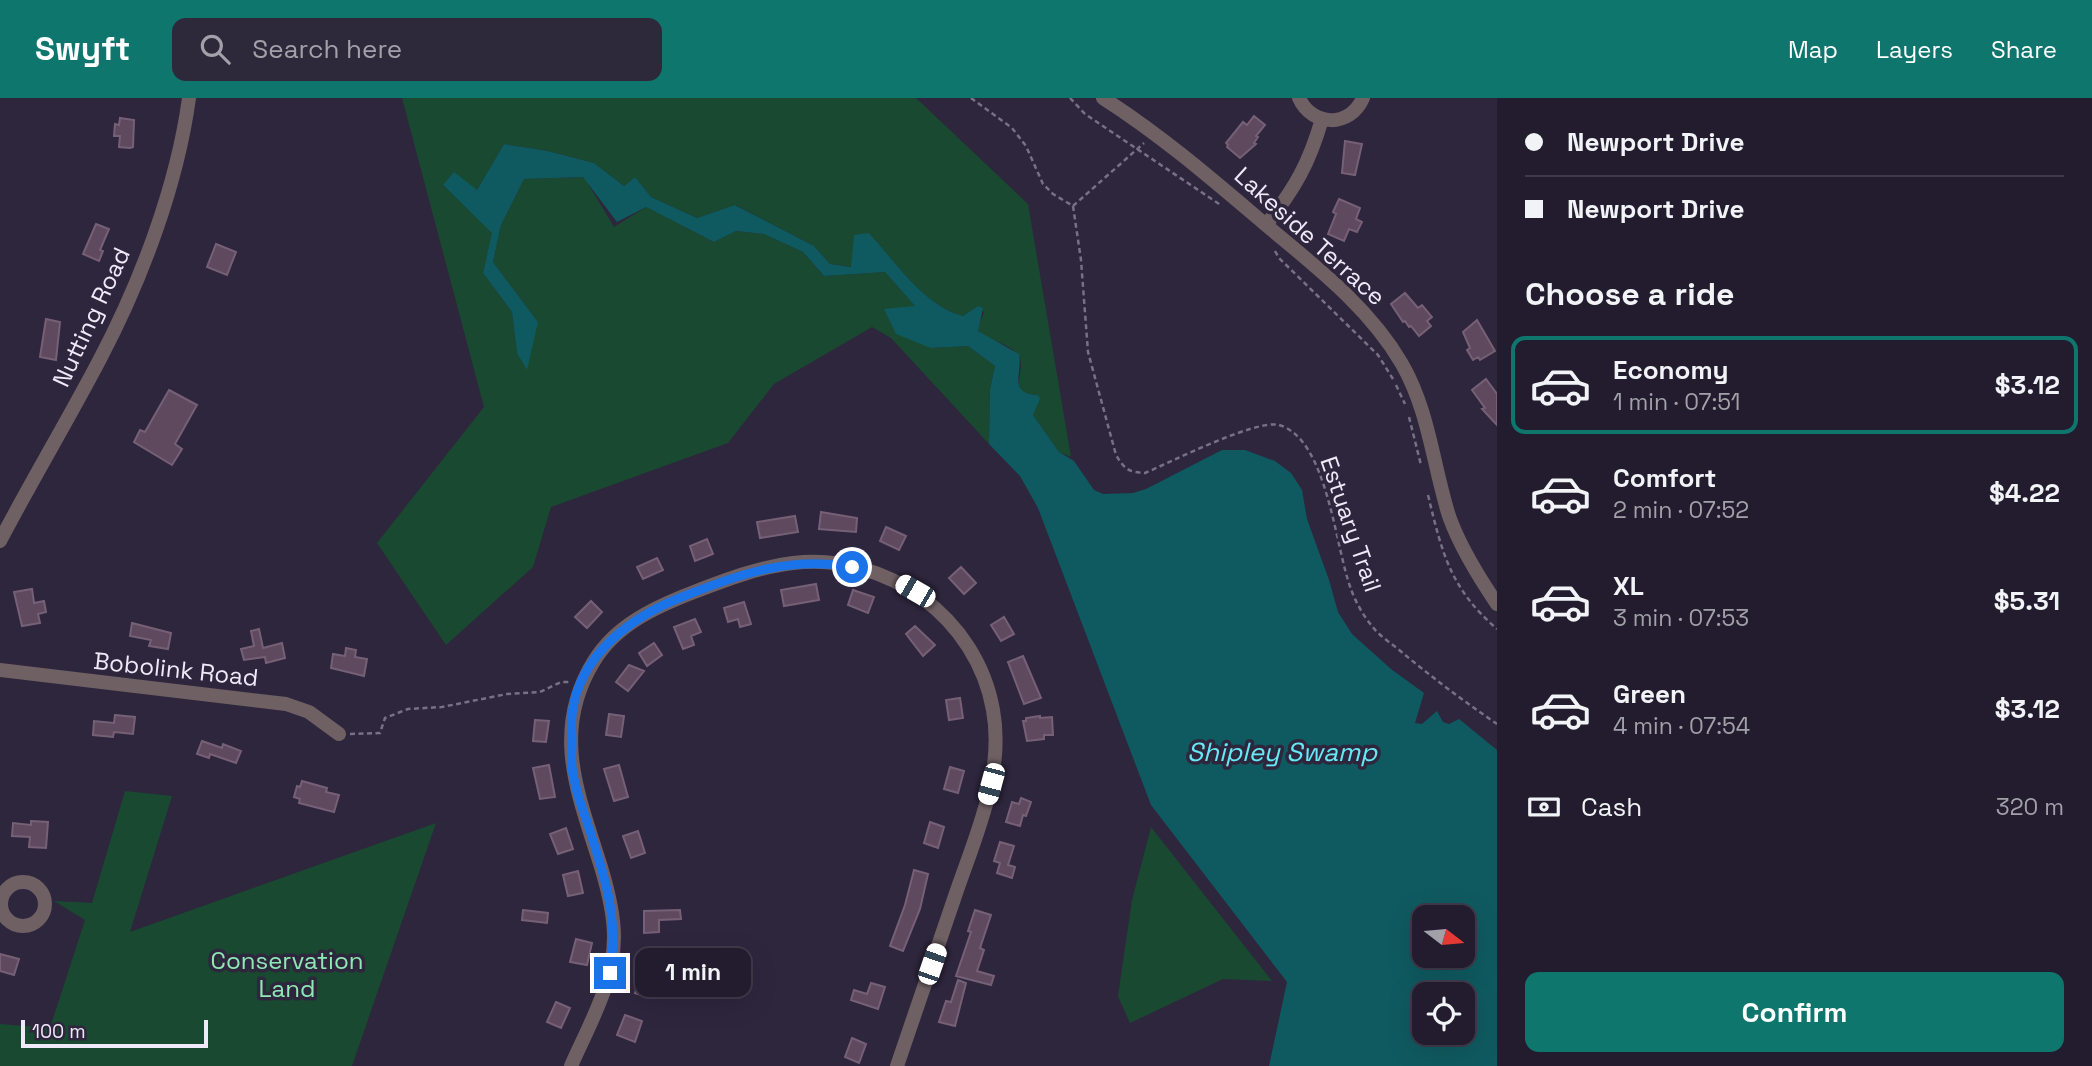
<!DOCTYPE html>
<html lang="en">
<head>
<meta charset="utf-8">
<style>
	:root { --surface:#221c2e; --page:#2e293a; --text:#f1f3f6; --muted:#a2a1aa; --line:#3f3a4a; --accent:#0f766e }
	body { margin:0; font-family:"Space Grotesk",sans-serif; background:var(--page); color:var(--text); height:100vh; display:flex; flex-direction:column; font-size:26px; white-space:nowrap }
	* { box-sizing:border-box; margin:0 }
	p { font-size:23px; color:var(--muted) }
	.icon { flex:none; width:38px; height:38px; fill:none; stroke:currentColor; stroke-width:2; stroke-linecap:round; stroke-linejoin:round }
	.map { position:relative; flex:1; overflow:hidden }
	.sheet { display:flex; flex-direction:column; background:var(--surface); width:595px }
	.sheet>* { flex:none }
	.banner { display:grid; align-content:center; height:154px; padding:0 28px; background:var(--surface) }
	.needle { width:46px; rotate:106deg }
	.controls { position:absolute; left:1412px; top:807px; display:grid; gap:14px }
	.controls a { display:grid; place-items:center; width:63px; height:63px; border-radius:14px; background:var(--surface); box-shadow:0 7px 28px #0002,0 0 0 2px var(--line); font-size:35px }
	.scale { position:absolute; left:21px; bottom:18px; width:187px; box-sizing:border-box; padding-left:7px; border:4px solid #eeeaf9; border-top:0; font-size:19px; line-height:24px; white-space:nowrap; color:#eeeaf9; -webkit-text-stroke:5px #2e263d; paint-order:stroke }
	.end { position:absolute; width:32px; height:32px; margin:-16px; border:9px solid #1a73e8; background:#fff; box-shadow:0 0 0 4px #fff }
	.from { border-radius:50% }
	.bubble { position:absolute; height:49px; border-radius:14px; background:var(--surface); box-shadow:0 7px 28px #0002,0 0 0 2px var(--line); font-size:23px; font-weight:800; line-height:49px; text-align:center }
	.car { position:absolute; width:21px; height:42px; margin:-21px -10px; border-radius:9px; box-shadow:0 0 5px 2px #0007; background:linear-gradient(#fff 24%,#345 0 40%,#fff 0 76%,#345 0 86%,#fff 0) }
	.banner b { display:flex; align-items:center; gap:24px; height:66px; font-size:26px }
	.banner b+b { border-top:2px solid var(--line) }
	.banner i { width:18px; height:18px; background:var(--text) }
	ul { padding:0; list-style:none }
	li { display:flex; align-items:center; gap:21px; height:98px; margin:0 14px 10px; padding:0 14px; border:4px solid transparent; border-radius:14px }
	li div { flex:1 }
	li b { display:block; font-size:26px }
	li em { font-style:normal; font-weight:800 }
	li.current { border-color:var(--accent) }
	li>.icon { width:63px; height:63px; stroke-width:1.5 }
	h2 { padding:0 28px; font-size:32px; line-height:84px }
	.pay { display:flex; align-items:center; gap:18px; height:77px; padding:0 28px; font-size:26px }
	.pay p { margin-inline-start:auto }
	.action { display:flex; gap:14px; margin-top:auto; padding:14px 28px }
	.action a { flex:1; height:80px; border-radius:14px; background:var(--accent); color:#fff; font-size:28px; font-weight:800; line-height:80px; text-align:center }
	header { display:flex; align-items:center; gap:42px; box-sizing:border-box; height:98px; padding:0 35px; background:var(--accent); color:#fff }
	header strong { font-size:33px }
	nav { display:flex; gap:38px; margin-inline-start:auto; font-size:24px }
	.search { width:490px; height:63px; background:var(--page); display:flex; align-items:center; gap:18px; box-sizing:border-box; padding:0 24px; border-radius:14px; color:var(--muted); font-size:26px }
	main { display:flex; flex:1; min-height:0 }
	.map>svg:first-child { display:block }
	.green { fill:#194930 }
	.water { fill:#0f5a60; fill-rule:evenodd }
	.building { fill:#5e495f; stroke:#766076; stroke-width:2 }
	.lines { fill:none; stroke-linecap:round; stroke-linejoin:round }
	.path { stroke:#777185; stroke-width:2.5; stroke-dasharray:5 3.5; stroke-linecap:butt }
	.minor { stroke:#6f6064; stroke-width:14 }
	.route { stroke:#1a73e8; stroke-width:9 }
	.labels { text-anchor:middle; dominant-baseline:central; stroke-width:7; stroke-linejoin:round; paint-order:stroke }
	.street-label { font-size:24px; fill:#eeeaf9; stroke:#2e263d }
	.park-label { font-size:24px; fill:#8ee9b4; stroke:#2e263d }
	.water-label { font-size:26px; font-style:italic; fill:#66e9f4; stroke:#2e263d }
</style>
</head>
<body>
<header>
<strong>Swyft</strong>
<div class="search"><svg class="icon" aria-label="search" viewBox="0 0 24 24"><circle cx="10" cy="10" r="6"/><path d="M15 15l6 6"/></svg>Search here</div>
<nav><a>Map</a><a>Layers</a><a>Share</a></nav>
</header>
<main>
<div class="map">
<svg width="1497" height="968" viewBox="0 0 1497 968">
	<rect width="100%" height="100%" fill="#2e263d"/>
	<!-- green -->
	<path class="green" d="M402,0H916L1028,106L1071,359L1059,354L1033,317L1038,304V297C1006,295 1025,279 1020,260C1016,248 988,242 978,233L979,226L984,215L978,208L963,218C924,208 895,163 869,135L852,169L830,166L814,148L736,107L697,120L651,99L635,79L624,88L594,65L548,53L504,46L477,92L443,87L493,135L483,175L512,214L517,255L538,224L493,164L501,127L524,81L584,79L614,129L646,109L714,144L736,133L764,136L803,154L824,178L885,174L916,209L931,250L968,248L995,268L990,291L989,346L891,240L872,229L774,286L728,345L551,409L533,469L446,547L377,445L484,309Z
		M125,693L172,698L130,834L436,725L352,968H0V926L50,930L85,822L54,803L92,805Z
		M1151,729L1272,883L1223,881L1130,925L1118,898L1132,802Z"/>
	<!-- water -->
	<path class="water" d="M504,46L548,53L594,65L624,88L635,79L651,99L697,120L735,107L814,148L830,166L851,169L854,137L869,135C895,163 924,208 963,218L978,208L983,210L978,233L1019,256C1023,276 1007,295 1038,297L1040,301L1033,317L1059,354L1074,363L1094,392L1103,396L1133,395L1146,391L1222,352H1245L1275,363L1291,375L1302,392L1307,421L1329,482L1338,514L1352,536L1391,571L1424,595L1415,625L1422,626L1437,613L1443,624L1449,626L1459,621L1497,652V968H1269L1287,884L1151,707L1038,410L1020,378L989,346L990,291L995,268L968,248L931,250L896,236L884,211L915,208L885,174L824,178L803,154L764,136L736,133L714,144L646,109L617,124L583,79L524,81L501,127L493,164L538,224L527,272L517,255L512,214L483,175L492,135L443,87L454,74L477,92ZM1424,819H1463V858H1424ZM1424,896H1463V934H1424Z"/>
	<!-- building -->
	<path class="building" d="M1254,18L1265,27L1256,38L1258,39L1254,45L1256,46L1240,60L1227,49L1228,47L1226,45L1243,24L1247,27Z
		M120,20L134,22L133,49L130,50L119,49L120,38H114L115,26L119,27Z
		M1345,43L1362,46L1355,77L1342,75Z
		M1339,101L1360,110L1356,121L1362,124L1357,134L1349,131L1344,143L1328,136L1336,116L1333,114Z
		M96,126L109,131L100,152L103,153L99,163L83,156Z
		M216,146L236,154L227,177L207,169Z
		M1405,195L1418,210L1422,207L1432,219L1427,223L1431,228L1419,238L1411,228L1409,229L1405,223L1403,224L1391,206Z
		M46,221L60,224L56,262L40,259Z
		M1477,222L1495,253L1480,262L1478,259L1473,262L1467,252L1470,250L1463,234Z
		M1486,281L1497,296V327L1482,311L1485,310L1472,292Z
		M169,292L197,307L175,346L182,351L172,367L134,344L140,332L145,334Z
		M821,414L857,420L856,434L819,431Z
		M795,418L798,434L760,440L757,424Z
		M886,429L906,438L899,452L880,443Z
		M707,441L713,456L695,463L690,448Z
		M657,460L663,472L643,481L637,469Z
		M961,469L976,485L964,496L949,480Z
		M816,486L819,502L784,508L781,492Z
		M32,491L34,505L44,503L46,514L38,516L40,525L22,528L14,494Z
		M853,492L874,499L868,515L848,507Z
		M591,503L602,514L587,530L575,519Z
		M744,504L751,526L740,529L738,521L728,524L724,510Z
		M1004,519L1014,536L1001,543L991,527Z
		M695,521L701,534L691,538L694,547L683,551L674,529Z
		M132,525L171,535L168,551L149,548L151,542L130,538Z
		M915,528L935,547L923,558L906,536Z
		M259,531L263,550L282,545L285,560L266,565L265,559L244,562L241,551L254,548L251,533Z
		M654,545L662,557L647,568L639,555Z
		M346,550L356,552L355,559L367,561L364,578L331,570L333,556L345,558Z
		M1023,558L1041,600L1024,606L1008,564Z
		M629,567L644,573L628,593L616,584Z
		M960,600L963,620L949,622L946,602Z
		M609,616L624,618L621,639L606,637Z
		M115,617L135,619L133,636L114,634L113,639L93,637L94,623L114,625Z
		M1040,618V620L1052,619L1053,637H1044V641L1027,643L1023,623H1026V620Z
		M535,622L549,623L546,644L533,643Z
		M202,643L222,650L223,646L241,653L236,665L210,656L209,660L197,656Z
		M549,667L555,699L540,701L533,670Z
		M619,667L628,699L614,703L604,671Z
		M950,669L964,673L958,695L944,691Z
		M302,683L327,690L326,694L339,697L334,714L299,705L300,701L294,699L297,688L300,689Z
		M1021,700L1031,704L1026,718L1023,717L1020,728L1006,724L1012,704L1019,706Z
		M31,723L48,724L46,750L29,749L30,739L12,738L13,725L31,727Z
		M930,724L944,729L938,750L924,745Z
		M566,730L573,751L558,756L550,736Z
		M638,733L645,755L631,760L623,738Z
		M1000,744L1014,748L1008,767L1015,769L1012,780L997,775L1000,765L994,763Z
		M914,772L928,776L920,811L903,853L890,848L905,807Z
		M578,773L583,795L568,798L563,777Z
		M523,812L548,815L547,825L522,822Z
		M680,812L681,821L659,822V834L644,835V813Z
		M975,812L991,817L980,850L984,852L977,873L994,878L991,887L956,878L971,834L968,833Z
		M576,841L592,845L587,867L570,864Z
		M0,856L19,861L14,877L0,873Z
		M642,873L668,879L663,893L653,889L650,900L635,895Z
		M958,882L966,885L955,928L939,924L946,903L951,904Z
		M871,885L885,889L878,911L851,902L854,892L867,896Z
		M556,904L570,910L561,930L547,924Z
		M625,917L642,923L635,944L617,937Z
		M852,940L866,946L859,965L845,959Z"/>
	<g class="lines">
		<!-- path -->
		<path class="path" d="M971,0L1012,30L1026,48L1043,86L1053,96L1073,108
			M1070,0L1085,16L1222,108
			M1073,108L1081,162L1088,254L1116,357C1125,372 1129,374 1145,375C1171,364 1256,321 1279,327C1328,341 1335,450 1351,491C1355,503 1364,519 1372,528C1380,539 1394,547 1404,556C1434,581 1465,604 1497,626
			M1073,108L1144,45
			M1275,153L1279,160L1378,257L1393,281
			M1396,287L1405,306
			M1409,319L1421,367
			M1428,397C1442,455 1450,490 1497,531
			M350,636L380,635L385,620L408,611L442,609L507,596L540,594L561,584H571"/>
		<!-- minor -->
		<path class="minor" d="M1103,0C1161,37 1213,82 1266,127C1315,168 1369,209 1402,266C1429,313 1433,367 1449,418C1460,449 1478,478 1497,506
			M1299,0C1312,29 1350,30 1363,0
			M1266,127C1295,90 1309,66 1322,21
			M0,443C32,382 68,322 100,261C141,183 177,88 189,0
			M0,572L286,606L309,614L339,636
			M1 806a22 22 0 1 1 44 0a22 22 0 1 1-44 0Z
			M571,968C589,927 614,885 614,839C614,816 608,792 601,769C579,698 550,634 594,563C616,527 655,509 694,494C725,482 759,469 793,465C887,454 977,520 993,612C1005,677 974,741 954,801C935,857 916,912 897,968"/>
	</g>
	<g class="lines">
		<!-- route -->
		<path class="route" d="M610,875C620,820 603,773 586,721C580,704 574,687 572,669C571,661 572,652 572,643C572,634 571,625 572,616C579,557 631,519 682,499C739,476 790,458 852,469"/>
	</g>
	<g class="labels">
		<!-- street labels -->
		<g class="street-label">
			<text transform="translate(1310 138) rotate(42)">Lakeside Terrace</text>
			<text transform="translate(91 219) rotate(-65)">Nutting Road</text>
			<text transform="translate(1351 426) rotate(71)">Estuary Trail</text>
			<text transform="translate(176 571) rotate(6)">Bobolink Road</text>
		</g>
		<!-- park labels -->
		<g class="park-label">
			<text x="287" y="862">Conservation<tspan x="287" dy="28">Land</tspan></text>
		</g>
		<!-- water labels -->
		<g class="water-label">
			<text x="1282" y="654">Shipley Swamp</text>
		</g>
	</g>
</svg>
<div class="controls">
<a><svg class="needle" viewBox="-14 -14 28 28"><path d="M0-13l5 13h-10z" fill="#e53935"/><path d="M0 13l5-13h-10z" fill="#a2a1aa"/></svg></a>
<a><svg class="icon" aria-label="locate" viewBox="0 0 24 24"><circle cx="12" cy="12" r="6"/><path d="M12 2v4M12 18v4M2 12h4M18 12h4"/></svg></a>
</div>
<div class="scale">100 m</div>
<i class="end from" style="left:852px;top:469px"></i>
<i class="end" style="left:610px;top:875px"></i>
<div class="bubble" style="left:635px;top:850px;width:116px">1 min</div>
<i class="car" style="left:915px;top:493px;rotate:300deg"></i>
<i class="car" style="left:991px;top:686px;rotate:195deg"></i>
<i class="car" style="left:932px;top:866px;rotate:19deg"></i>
</div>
<section class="sheet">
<div class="banner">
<b><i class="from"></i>Newport Drive</b>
<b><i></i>Newport Drive</b>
</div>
<h2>Choose a ride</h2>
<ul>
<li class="current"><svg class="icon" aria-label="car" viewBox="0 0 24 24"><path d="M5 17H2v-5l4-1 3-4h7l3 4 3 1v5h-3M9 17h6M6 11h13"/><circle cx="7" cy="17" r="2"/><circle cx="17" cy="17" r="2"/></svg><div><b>Economy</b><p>1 min · 07:51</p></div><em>$3.12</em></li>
<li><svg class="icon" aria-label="car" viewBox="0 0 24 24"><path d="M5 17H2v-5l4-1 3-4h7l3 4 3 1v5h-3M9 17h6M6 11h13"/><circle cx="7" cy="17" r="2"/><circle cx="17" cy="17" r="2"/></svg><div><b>Comfort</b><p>2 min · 07:52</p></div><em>$4.22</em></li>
<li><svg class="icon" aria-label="car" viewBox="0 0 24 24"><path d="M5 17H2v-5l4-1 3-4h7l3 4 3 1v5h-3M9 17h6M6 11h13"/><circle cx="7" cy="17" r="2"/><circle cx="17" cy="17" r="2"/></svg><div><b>XL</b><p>3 min · 07:53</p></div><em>$5.31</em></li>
<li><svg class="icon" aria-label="car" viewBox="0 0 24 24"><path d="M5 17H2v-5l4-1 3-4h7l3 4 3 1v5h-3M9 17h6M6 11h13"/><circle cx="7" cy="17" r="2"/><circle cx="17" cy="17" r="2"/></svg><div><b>Green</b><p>4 min · 07:54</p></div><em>$3.12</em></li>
</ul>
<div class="pay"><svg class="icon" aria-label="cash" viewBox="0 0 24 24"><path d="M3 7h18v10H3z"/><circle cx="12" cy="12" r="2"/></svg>Cash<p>320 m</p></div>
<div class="action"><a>Confirm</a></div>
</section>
</main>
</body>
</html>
